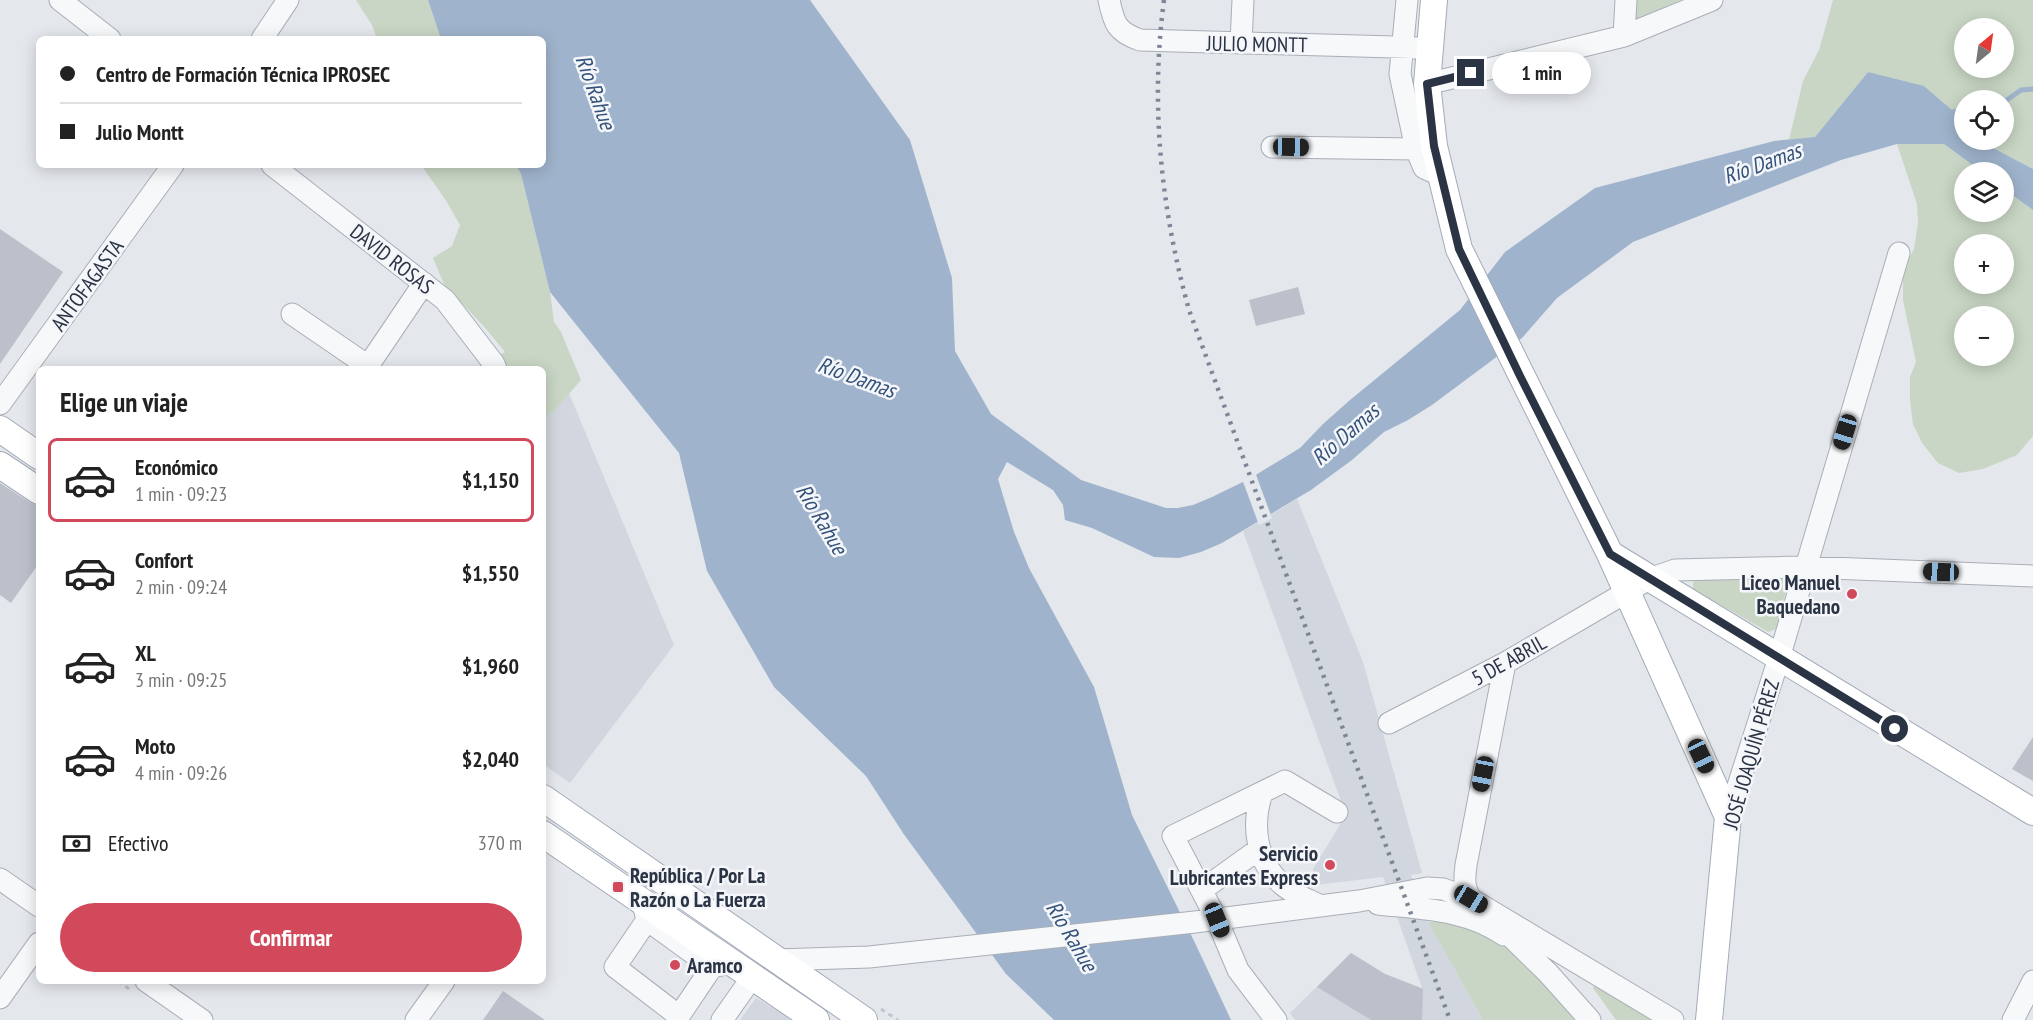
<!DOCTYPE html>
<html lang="es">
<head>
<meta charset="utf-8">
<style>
	:root { --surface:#fff; --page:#f6f6f6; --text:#222; --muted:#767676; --line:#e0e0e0; --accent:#d1495b }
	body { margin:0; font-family:"PT Sans Narrow",sans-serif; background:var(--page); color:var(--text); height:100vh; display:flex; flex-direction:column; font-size:22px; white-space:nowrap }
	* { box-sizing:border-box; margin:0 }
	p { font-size:20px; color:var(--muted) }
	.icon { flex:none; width:33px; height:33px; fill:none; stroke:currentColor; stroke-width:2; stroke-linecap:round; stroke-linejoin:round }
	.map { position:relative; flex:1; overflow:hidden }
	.sheet { position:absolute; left:36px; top:366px; width:510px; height:618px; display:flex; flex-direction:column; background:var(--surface); border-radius:9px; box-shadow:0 3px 15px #0003 }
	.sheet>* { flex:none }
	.hud { position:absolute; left:36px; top:36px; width:510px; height:132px; border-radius:9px; box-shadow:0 3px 15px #0003; display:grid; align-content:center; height:132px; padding:0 24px; background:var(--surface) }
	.needle { width:39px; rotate:29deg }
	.buttons { position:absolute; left:1954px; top:18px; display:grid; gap:12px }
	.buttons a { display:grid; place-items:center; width:60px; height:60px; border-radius:50%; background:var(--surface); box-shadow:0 3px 15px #0003; font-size:30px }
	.end { position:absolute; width:27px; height:27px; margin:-14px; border:8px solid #2b3445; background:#fff; box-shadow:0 0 0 3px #fff }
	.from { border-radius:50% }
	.bubble { position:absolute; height:42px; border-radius:21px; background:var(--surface); box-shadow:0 3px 15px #0003; font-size:20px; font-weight:700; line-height:42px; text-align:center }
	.car { position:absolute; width:18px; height:36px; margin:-18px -9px; border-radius:8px; box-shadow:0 0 4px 2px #0007; background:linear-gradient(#222 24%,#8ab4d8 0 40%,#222 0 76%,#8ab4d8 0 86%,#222 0) }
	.hud b { display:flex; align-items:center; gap:21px; height:57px; font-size:22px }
	.hud b+b { border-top:2px solid var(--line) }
	.hud i { width:15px; height:15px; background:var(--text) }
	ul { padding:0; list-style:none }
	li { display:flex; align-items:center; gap:18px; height:84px; margin:0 12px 9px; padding:0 12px; border:3px solid transparent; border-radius:9px }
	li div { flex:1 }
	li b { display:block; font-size:22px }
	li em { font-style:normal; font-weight:700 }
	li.selected { border-color:var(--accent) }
	li>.icon { width:54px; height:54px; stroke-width:1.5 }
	h2 { padding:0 24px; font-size:27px; line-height:72px }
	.pay { display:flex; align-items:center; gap:15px; height:66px; padding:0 24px; font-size:22px }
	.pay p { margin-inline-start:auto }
	.primary-button { display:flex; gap:12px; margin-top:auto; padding:12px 24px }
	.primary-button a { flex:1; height:69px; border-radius:36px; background:var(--accent); color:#fff; font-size:24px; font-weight:700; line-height:69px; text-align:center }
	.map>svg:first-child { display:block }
	.built { fill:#d2d6de }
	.green { fill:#c9d6c5; fill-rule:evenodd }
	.water { fill:#9fb4cc }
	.pier { fill:#e4e7ec }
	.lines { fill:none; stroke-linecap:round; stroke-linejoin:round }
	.stream { stroke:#9fb4cc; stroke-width:5 }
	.building { fill:#bbc0ca }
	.minor-casing { stroke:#a9aeb7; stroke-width:23 }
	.major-casing { stroke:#a3abb8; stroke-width:28 }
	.path { stroke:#c2c5cb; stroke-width:3; stroke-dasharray:4.5 4.5; stroke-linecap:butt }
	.minor { stroke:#f7f8fa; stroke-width:21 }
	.major { stroke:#fff; stroke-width:26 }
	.rail { stroke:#7d8696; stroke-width:4.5; stroke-dasharray:3 6; stroke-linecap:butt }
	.route { stroke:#2b3445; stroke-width:8 }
	.poi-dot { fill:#d1495b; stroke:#f4f6f9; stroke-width:2 }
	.labels { text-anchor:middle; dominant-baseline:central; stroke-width:5; stroke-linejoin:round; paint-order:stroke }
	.street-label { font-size:21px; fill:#2b3445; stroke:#f4f6f9 }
	.poi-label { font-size:21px; font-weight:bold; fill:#2b3445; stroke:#f4f6f9; text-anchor:end }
	.water-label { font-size:22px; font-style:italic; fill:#34527a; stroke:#f4f6f9 }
</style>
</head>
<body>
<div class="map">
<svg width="2033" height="1020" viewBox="0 0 2033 1020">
	<rect width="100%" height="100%" fill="#e4e7ec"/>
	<!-- built -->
	<path class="built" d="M556,362L674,645L570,783L543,764V378Z
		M1297,499L1363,662L1422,873L1411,875L1428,922L1483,1020H1295L1290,1013L1351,953L1385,974L1422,988L1383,877L1315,885L1313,869L1346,815L1243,531Z
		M756,998L793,1020H740Z"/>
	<!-- green -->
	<path class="green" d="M356,0H428L441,39H377L372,25Z
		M1635,0H1681L1633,21Z
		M1833,0H2033V169L1978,140H2004V100H1965V128L1868,72L1815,137L1789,140L1803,81L1819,50ZM1965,28H2004V68H1965Z
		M1897,144H1944L1982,172H1965V212H2004V189L2033,210V436L2017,455L1983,469L1959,473L1938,463L1922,443L1913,424L1910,400V377L1916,362L1903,300V280L1905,266L1914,249L1918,223L1917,204ZM1965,244H2004V284H1965ZM1965,316H2004V356H1965Z
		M421,165H516L521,174L550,292L554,322L561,332L581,380L556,409L543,419V369H477L480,365L505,352L487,330L444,284L433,258L452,246L460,225L445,199Z
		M1786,577L1788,584L1776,629L1768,632L1693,589V582L1702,578Z
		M1451,921L1470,923L1509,947L1582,1020H1483L1428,922Z
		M1599,981L1664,1020H1616L1593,988Z"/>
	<!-- water -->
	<path class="water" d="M428,0H810L910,140L952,278L955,351L991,414L1081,480L1166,508H1178L1193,505L1212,497L1249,479L1300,448L1323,424L1350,400L1460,310L1505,252L1595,188L1774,141L1815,137L1868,72L1924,86L1954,112L1965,126V140H1978L2033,169V210L2004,189V172H1982L1944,144H1897L1841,160L1633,242L1557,298L1522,338L1432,405L1408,420L1384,432L1352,460L1311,490L1222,543L1201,552L1179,558L1154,557L1092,528L1065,520L1063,505L1053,490L1007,462L998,479L1014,532L1029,568L1094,687L1132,815L1196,945L1231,1020H1054L1006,974L903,833L866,776L774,687L707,571L679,453L550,292L521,174L516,165H543V39H441Z"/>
	<!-- pier -->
	<path class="pier" d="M1255,472L1272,518L1259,525L1242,479Z"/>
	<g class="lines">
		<!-- stream -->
		<path class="stream" d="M2004,102L2021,90L2033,89
			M1950,113L1965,109"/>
	</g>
	<!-- building -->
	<path class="building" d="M0,229L63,272L0,364Z
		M1298,287L1305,314L1256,326L1249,300Z
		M0,483L31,503L39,506V563L11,603L0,595Z
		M2033,737V781L2012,769Z
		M1351,953L1385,974L1423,989L1422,1020H1371L1317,987Z
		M503,991L545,1020H483Z"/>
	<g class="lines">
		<defs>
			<path id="minor" d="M60,0L110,39
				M1109,0C1114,24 1117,32 1140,40L1430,48
				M1407,0L1400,74L1416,149L1424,168L1433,172H1440
				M1624,36L1626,0
				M262,39L288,0
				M1241,43L1243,0
				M1427,84L1624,36L1712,0
				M1272,147L1416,149
				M272,165L445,300L494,364L496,369
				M292,314L368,366L424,283
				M0,404L173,165
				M1389,723L1505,663L1649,579L1675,570L1805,567L2033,576
				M1262,793C1251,826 1256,863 1284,886C1295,895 1309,900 1321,906
				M1728,817L1779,658L1899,253
				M0,879L39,906
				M1202,890L1259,849
				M1378,904C1422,909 1466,909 1504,935
				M1476,904C1463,892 1464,880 1466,865L1505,663
				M644,908L647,920L712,967L726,964
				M647,920L615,967L679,1016L712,967
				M1503,929L1548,973L1590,1020
				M776,960L869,957L1195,922L1359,901L1427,888L1443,889L1471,899L1673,1020
				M146,981L202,1020
				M0,998L39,943
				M416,1020L444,981
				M722,1020L753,976
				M1276,1020L1238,970L1217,920L1173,836L1285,781L1337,812
				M2013,1020L2033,981"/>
			<path id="major" d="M1434,0L1427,84L1434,146L1459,249L1610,554L1728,817L1709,1020
				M0,429L39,456
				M0,465L39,491
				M1610,554L2033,812
				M543,798L864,1020
				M543,834L816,1020"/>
		</defs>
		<!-- minor casing -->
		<use href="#minor" class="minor-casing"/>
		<!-- major casing -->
		<use href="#major" class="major-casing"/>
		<!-- path -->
		<path class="path" d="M118,981L129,989
			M881,1009L898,1020"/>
		<!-- minor -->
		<use href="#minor" class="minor"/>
		<!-- major -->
		<use href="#major" class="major"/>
		<!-- rail -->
		<path class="rail" d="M1164,0C1150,105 1161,209 1189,310L1450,1020"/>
	</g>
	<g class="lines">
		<!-- route -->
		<path class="route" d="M1471,73L1427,84L1434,146L1459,249L1520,376L1610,554L1895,729"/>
	</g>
	<!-- markers -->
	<g class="poi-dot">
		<circle cx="1852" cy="594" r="6"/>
		<circle cx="1330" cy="865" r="6"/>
		<rect x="612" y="881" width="12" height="12" rx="3"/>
		<circle cx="675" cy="965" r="6"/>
	</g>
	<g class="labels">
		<!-- street labels -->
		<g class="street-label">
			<text transform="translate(1257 44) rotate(1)">JULIO MONTT</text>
			<text transform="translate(392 259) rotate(38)">DAVID ROSAS</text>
			<text transform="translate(87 285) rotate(-54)">ANTOFAGASTA</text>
			<text transform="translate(1509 660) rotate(-29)">5 DE ABRIL</text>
			<text transform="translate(1751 754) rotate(-74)">JOSÉ JOAQUÍN PÉREZ</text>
		</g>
		<!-- poi labels -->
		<g class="poi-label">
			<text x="1840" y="582">Liceo Manuel<tspan x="1840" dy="24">Baquedano</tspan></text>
			<text x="1318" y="853">Servicio<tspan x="1318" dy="24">Lubricantes Express</tspan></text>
			<text x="630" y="875" text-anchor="start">República / Por La<tspan x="630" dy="24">Razón o La Fuerza</tspan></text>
			<text x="687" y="965" text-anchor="start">Aramco</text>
		</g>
		<!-- water labels -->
		<g class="water-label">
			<text transform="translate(596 92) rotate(70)">Río Rahue</text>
			<text transform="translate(1762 163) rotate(-20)">Río Damas</text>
			<text transform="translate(857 377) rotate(20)">Río Damas</text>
			<text transform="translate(1345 434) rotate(-41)">Río Damas</text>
			<text transform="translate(822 519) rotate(59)">Río Rahue</text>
			<text transform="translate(1072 936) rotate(59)">Río Rahue</text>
		</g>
	</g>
</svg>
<div class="buttons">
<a><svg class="needle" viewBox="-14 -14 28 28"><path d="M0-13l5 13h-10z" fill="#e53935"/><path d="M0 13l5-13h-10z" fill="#767676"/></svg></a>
<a><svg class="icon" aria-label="locate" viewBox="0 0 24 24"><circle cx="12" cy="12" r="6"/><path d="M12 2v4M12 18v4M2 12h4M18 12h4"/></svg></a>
<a><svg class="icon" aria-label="layers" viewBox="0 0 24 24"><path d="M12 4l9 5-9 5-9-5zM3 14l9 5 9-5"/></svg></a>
<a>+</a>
<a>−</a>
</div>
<i class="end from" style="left:1895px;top:729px"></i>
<i class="end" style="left:1471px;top:73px"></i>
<div class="bubble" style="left:1492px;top:52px;width:99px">1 min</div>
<i class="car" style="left:1291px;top:147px;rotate:91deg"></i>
<i class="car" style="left:1845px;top:432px;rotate:197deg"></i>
<i class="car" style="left:1941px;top:572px;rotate:272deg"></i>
<i class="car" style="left:1701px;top:756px;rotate:155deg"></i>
<i class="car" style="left:1483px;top:774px;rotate:191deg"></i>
<i class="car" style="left:1471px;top:899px;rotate:121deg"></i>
<i class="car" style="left:1217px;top:920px;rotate:158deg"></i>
<div class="hud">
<b><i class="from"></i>Centro de Formación Técnica IPROSEC</b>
<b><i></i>Julio Montt</b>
</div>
<section class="sheet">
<h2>Elige un viaje</h2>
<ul>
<li class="selected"><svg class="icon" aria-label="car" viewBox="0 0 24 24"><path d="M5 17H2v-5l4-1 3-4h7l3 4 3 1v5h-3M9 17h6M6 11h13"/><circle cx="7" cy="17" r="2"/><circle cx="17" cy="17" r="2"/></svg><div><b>Económico</b><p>1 min · 09:23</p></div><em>$1,150</em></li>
<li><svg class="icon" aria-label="car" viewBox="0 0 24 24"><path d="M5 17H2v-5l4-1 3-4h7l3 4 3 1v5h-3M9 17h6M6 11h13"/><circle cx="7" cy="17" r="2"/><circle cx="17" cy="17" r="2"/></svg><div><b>Confort</b><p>2 min · 09:24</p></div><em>$1,550</em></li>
<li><svg class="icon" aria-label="car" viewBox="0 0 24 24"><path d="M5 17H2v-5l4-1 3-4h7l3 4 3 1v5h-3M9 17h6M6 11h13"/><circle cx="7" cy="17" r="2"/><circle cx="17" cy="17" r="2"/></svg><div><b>XL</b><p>3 min · 09:25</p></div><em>$1,960</em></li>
<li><svg class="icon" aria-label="car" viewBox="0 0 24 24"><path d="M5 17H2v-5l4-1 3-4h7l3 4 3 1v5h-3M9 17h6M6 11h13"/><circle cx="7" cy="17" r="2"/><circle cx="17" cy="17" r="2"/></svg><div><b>Moto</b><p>4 min · 09:26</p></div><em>$2,040</em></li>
</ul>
<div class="pay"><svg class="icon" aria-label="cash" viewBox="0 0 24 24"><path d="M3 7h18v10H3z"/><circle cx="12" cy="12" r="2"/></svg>Efectivo<p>370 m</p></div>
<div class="primary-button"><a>Confirmar</a></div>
</section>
</div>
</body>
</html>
